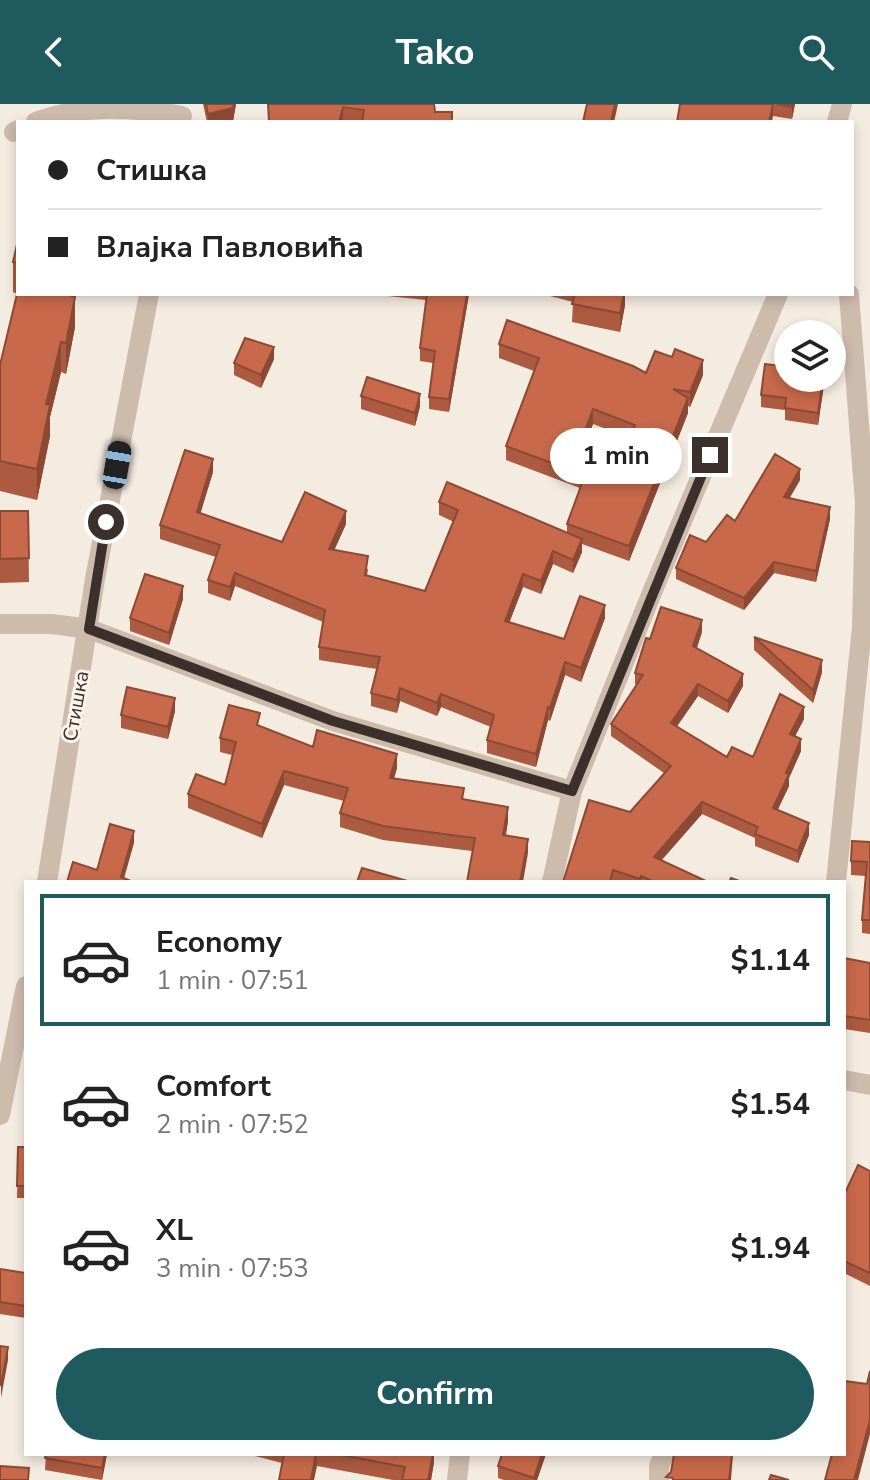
<!DOCTYPE html>
<html lang="en">
<head>
<meta charset="utf-8">
<style>
	:root { --surface:#fff; --page:#f6f6f6; --text:#222; --muted:#767676; --line:#e0e0e0; --accent:#1f5a5e }
	body { margin:0; font-family:"Nunito Sans",sans-serif; background:var(--page); color:var(--text); height:100vh; display:flex; flex-direction:column; font-size:30px; white-space:nowrap }
	* { box-sizing:border-box; margin:0 }
	p { font-size:26px; color:var(--muted) }
	.icon { flex:none; width:44px; height:44px; fill:none; stroke:currentColor; stroke-width:2; stroke-linecap:round; stroke-linejoin:round }
	.map { position:relative; flex:1; overflow:hidden }
	.drawer { position:absolute; left:24px; top:776px; width:822px; height:576px; display:flex; flex-direction:column; background:var(--surface); border-radius:0px; box-shadow:0 4px 12px #0003 }
	.drawer>* { flex:none }
	.guide { position:absolute; left:16px; top:16px; width:838px; height:176px; border-radius:0px; box-shadow:0 4px 12px #0003; display:grid; align-content:center; height:176px; padding:0 32px; background:var(--surface) }
	.buttons { position:absolute; left:774px; top:216px; display:grid; gap:16px }
	.buttons a { display:grid; place-items:center; width:72px; height:72px; border-radius:50%; background:var(--surface); box-shadow:0 4px 12px #0003; font-size:40px }
	.end { position:absolute; width:36px; height:36px; margin:-18px; border:10px solid #3b302b; background:#fff; box-shadow:0 0 0 4px #fff }
	.from { border-radius:50% }
	.bubble { position:absolute; height:56px; border-radius:28px; background:var(--surface); box-shadow:0 4px 12px #0003; font-size:26px; font-weight:700; line-height:56px; text-align:center }
	.car { position:absolute; width:24px; height:48px; margin:-24px -12px; border-radius:10px; box-shadow:0 0 6px 2px #0007; background:linear-gradient(#222 24%,#8ab4d8 0 40%,#222 0 76%,#8ab4d8 0 86%,#222 0) }
	.guide b { display:flex; align-items:center; gap:28px; height:76px; font-size:30px }
	.guide b+b { border-top:2px solid var(--line) }
	.guide i { width:20px; height:20px; background:var(--text) }
	ul { padding:14px 0 0; list-style:none }
	li { display:flex; align-items:center; gap:24px; height:132px; margin:0 16px 12px; padding:0 16px; border:4px solid transparent; border-radius:0px }
	li div { flex:1 }
	li b { display:block; font-size:30px }
	li em { font-style:normal; font-weight:700 }
	li.selected { border-color:var(--accent) }
	li>.icon { width:72px; height:72px; stroke-width:1.5 }
	.cta { display:flex; gap:16px; margin-top:auto; padding:16px 32px }
	.cta a { flex:1; height:92px; border-radius:48px; background:var(--accent); color:#fff; font-size:32px; font-weight:700; line-height:92px; text-align:center }
	header { display:flex; justify-content:space-between; align-items:center; height:104px; padding:0 32px; background:var(--accent); color:#fff; font-size:36px; font-weight:700 }
	.map>svg:first-child { display:block }
	.lines { fill:none; stroke-linecap:round; stroke-linejoin:round }
	.minor { stroke:#cdbbac; stroke-width:20 }
	.wall { fill:#ac5a40; fill-rule:evenodd }
	.shaded-wall { fill:#8c4a34 }
	.building { fill:#c8694b; stroke:#8c4a34; stroke-width:2; fill-rule:evenodd }
	.route { stroke:#3b302b; stroke-width:10 }
	.labels { text-anchor:middle; dominant-baseline:central; stroke-width:6; stroke-linejoin:round; paint-order:stroke }
	.street-label { font-size:20px; fill:#3b302b; stroke:#fbf5ee }
</style>
</head>
<body>
<header><svg class="icon" aria-label="back" viewBox="0 0 24 24"><path d="M15 5l-7 7 7 7"/></svg>Tako<svg class="icon" aria-label="search" viewBox="0 0 24 24"><circle cx="10" cy="10" r="6"/><path d="M15 15l6 6"/></svg></header>
<div class="map">
<svg width="870" height="1376" viewBox="0 0 870 1376">
	<rect width="100%" height="100%" fill="#f4ebe1"/>
	<g class="lines">
		<!-- minor -->
		<path class="minor" d="M36,18C85,0 131,3 182,12
			M837,18L842,0
			M14,28L18,26
			M0,520H52L89,525L333,617L572,687
			M47,778L95,475L149,190
			M552,778L572,687L653,486L778,190
			M836,778L862,523L865,399L849,190
			M844,976L870,981
			M0,1011L26,882
			M457,1376L460,1350
			M659,1376V1362L664,1350"/>
	</g>
	<!-- wall -->
	<path class="wall" d="M203,0H236L233,17L207,18Z
		M268,0H434L435,8L452,18H345Z
		M680,0H795L792,15L773,12Z
		M18,136V190L72,192L75,223L66,270L61,268L50,313V332L37,396L0,387V261L17,190L13,188V158Z
		M368,190H469L449,308L429,305V293L433,259L420,257V244L426,196Z
		M542,190H625V201L620,228L572,218L573,198Z
		M499,240L646,269L703,271L690,303L688,302V309L629,457L582,440V448L573,469L553,460L541,490L523,483L509,518L564,535L605,514L581,578L565,571L550,617L548,616L536,663L487,649V636L491,623L441,603L437,612L400,597L397,609L371,602V589L377,565L319,556V543L323,518L235,482L230,497L208,489V476L216,453L160,435V421L213,368L200,409L282,438L346,420L334,446L368,465L367,472L425,487L454,418L439,411V398L567,429V420L580,384L506,356V342L534,267L499,254ZM593,320L630,334L620,361L582,348Z
		M274,255L261,284L234,271V259Z
		M788,274H825L818,321L785,316V306L761,303V291Z
		M361,292L420,302L415,322L361,305Z
		M800,376L789,394L830,415L816,478L774,469L744,506L676,475V464L706,438L735,417Z
		M0,407H28L29,478L0,479Z
		M183,495L169,541L130,527V514Z
		M702,528L697,544L743,582L728,609L698,592L676,623L727,653H753L804,615L795,632L801,647L789,674V682L777,706L809,731L798,759L755,742V734L702,710L662,756L708,778H563L630,708L664,669L611,632V620L637,581L635,580V569L650,535Z
		M754,533L822,568L813,599L754,546Z
		M175,607L168,635L121,624V611Z
		M260,622L313,643L397,664L394,674L464,695L508,717L506,731L528,749L472,747L383,736L340,723V709L344,697L284,681L262,734L188,704V690L225,681L232,651L220,648V634Z
		M870,738V830L862,829V816L866,772L851,771V757Z
		M844,854L870,859V929L844,925Z
		M18,1043H26V1094H17Z
		M870,1067V1182L844,1169V1091Z
		M0,1165L26,1169V1214L0,1210Z
		M46,1350H107L102,1376L45,1366Z
		M255,1350H434V1358L431,1376H393L317,1362L282,1359L255,1352Z
		M546,1350L537,1376H504L498,1374V1362Z"/>
	<!-- shaded-wall -->
	<path class="shaded-wall" d="M234,0H236L233,17L208,18V10Z
		M615,0H618L614,18H611Z
		M773,0V12L772,18H769Z
		M792,0H795L792,15Z
		M343,3V18H339Z
		M467,190H469L449,308V295Z
		M624,190H625V201L620,228V209Z
		M75,193V223L66,270V239Z
		M61,238V268L50,313V332L37,396V365L46,300Z
		M274,243V255L261,284V271Z
		M703,256V271L690,303V288Z
		M823,274H825L818,321V309Z
		M420,290V302L415,322V309Z
		M688,294V309L629,457V442Z
		M593,305V320L578,361V346Z
		M213,355V368L197,421V408Z
		M800,365V376L784,404V393Z
		M830,403V415L816,478V467Z
		M346,407V420L329,458V445Z
		M582,435V448L573,469V456Z
		M553,447V460L541,490V477Z
		M774,458V469L744,506V494Z
		M235,469V482L230,497V483Z
		M523,470V483L505,530V517Z
		M183,482V495L169,541V529Z
		M605,501V514L581,578V564Z
		M702,516V528L693,554V542Z
		M822,556V568L813,599V586Z
		M565,558V571L550,617V604Z
		M743,570V582L728,609V597Z
		M698,580V592L671,631V619Z
		M400,584V597L397,609V596Z
		M441,590V603L437,612V599Z
		M175,594V607L168,635V623Z
		M548,603V616L536,663V650Z
		M804,603V615L790,642V630Z
		M801,635V647L789,674V682L773,716V704Z
		M397,650V664L390,688V674Z
		M284,667V681L262,734V720Z
		M702,698V710L654,764V753Z
		M508,703V717L503,745V731Z
		M809,719V731L798,759V747Z
		M134,727V739L123,778L121,773Z
		M528,735V749L523,778H520Z
		M8,1243V1256L1,1294V1281Z
		M870,1316V1330L858,1376H854Z
		M105,1350H107L102,1376V1364Z
		M316,1350L317,1362L314,1376H311Z
		M433,1350H434V1358L431,1376H428Z
		M542,1350H546L537,1376H534Z
		M732,1350H733L731,1376H729Z"/>
	<!-- building -->
	<path class="building" d="M206,0H234L233,4L208,10Z
		M268,0H434L435,8H452V18H362L364,6L343,3L339,18H269Z
		M587,0H615L611,18H583Z
		M680,0H773L769,18H677Z
		M777,0H792V3Z
		M18,136V159L13,158Z
		M18,186V190H66L75,193L66,239L61,238L46,300L50,301L37,365L0,357V261Z
		M427,190H467L449,295L429,293L435,247L420,244Z
		M575,190H624L620,209L572,200Z
		M507,216L633,262L646,269L655,247L672,253L675,245L703,256L690,288L673,285L688,294L629,442L567,420L585,371L506,342L539,254L499,240ZM593,305L635,321L620,361L578,346Z
		M245,234L274,243L261,271L234,259Z
		M765,260L788,263V274H823L818,309L785,304L786,294L761,291Z
		M367,273L420,290L415,309L361,292Z
		M185,346L213,355L197,408L282,438L305,388L346,407L329,445L368,452L365,471L425,487L458,406L439,398L447,378L582,435L573,456L553,447L541,477L523,470L505,517L564,535L580,492L605,501L581,564L565,558L550,604L548,603L536,650L487,636L494,611L441,590L437,599L400,584L397,596L371,589L380,553L319,543L325,506L235,469L230,483L208,476L220,441L160,421Z
		M775,350L800,365L784,393L830,403L816,467L774,458L744,494L676,464L690,431L706,438L727,411L735,417Z
		M0,407H28L29,454L0,455Z
		M145,470L183,482L169,529L130,514Z
		M661,503L702,516L693,542L743,570L728,597L698,580L671,619L727,653L732,643L753,653L780,590L804,603L790,630L801,635L786,669L789,670L773,704L809,719L798,747L755,730L758,723L702,698L654,753L708,778H654L641,772L640,775L613,766L610,778H563L589,696L630,708L671,662L611,620L643,571L635,569L646,534L650,535Z
		M754,533L822,556L813,586Z
		M127,583L175,594L168,623L121,611Z
		M229,601L260,609L257,621L313,643L317,626L397,650L390,674L464,684L462,695L508,703L503,731L528,735L520,778H467L475,734L383,722L340,709L348,684L284,667L262,720L188,690L196,670L225,681L236,638L220,634Z
		M110,720L134,727L121,773L133,778H67L73,758L97,766Z
		M852,737L870,738V816H862L867,758L851,757Z
		M362,764L411,778H357Z
		M731,774L742,778H729Z
		M844,854L870,859V916L844,912Z
		M18,1043H26V1082H17Z
		M858,1061L870,1067V1169L844,1157V1091Z
		M0,1165L26,1169V1202L0,1198Z
		M0,1242L8,1243L1,1281H0Z
		M870,1267V1316L854,1376H825L832,1350H844V1277L867,1280Z
		M46,1350H105L102,1364L45,1354Z
		M284,1350H316L311,1376H279Z
		M336,1350H433L428,1376H402L405,1363Z
		M502,1350H542L534,1374L498,1362Z
		M674,1350H732L729,1376H673V1374L666,1373L671,1368Z
		M0,1362L29,1364L28,1376H0Z
		M771,1371L789,1376H769Z"/>
	<g class="lines">
		<!-- route -->
		<path class="route" d="M106,418L89,525L333,617L572,687L710,351"/>
	</g>
	<g class="labels">
		<!-- street labels -->
		<g class="street-label">
			<text transform="translate(76 602) rotate(-80)">Стишка</text>
		</g>
	</g>
</svg>
<div class="buttons">
<a><svg class="icon" aria-label="layers" viewBox="0 0 24 24"><path d="M12 4l9 5-9 5-9-5zM3 14l9 5 9-5"/></svg></a>
</div>
<i class="end from" style="left:106px;top:418px"></i>
<i class="end" style="left:710px;top:351px"></i>
<div class="bubble" style="left:550px;top:324px;width:132px">1 min</div>
<i class="car" style="left:117px;top:361px;rotate:10deg"></i>
<div class="guide">
<b><i class="from"></i>Стишка</b>
<b><i></i>Влајка Павловића</b>
</div>
<section class="drawer">
<ul>
<li class="selected"><svg class="icon" aria-label="car" viewBox="0 0 24 24"><path d="M5 17H2v-5l4-1 3-4h7l3 4 3 1v5h-3M9 17h6M6 11h13"/><circle cx="7" cy="17" r="2"/><circle cx="17" cy="17" r="2"/></svg><div><b>Economy</b><p>1 min · 07:51</p></div><em>$1.14</em></li>
<li><svg class="icon" aria-label="car" viewBox="0 0 24 24"><path d="M5 17H2v-5l4-1 3-4h7l3 4 3 1v5h-3M9 17h6M6 11h13"/><circle cx="7" cy="17" r="2"/><circle cx="17" cy="17" r="2"/></svg><div><b>Comfort</b><p>2 min · 07:52</p></div><em>$1.54</em></li>
<li><svg class="icon" aria-label="car" viewBox="0 0 24 24"><path d="M5 17H2v-5l4-1 3-4h7l3 4 3 1v5h-3M9 17h6M6 11h13"/><circle cx="7" cy="17" r="2"/><circle cx="17" cy="17" r="2"/></svg><div><b>XL</b><p>3 min · 07:53</p></div><em>$1.94</em></li>
</ul>
<div class="cta"><a>Confirm</a></div>
</section>
</div>
</body>
</html>
